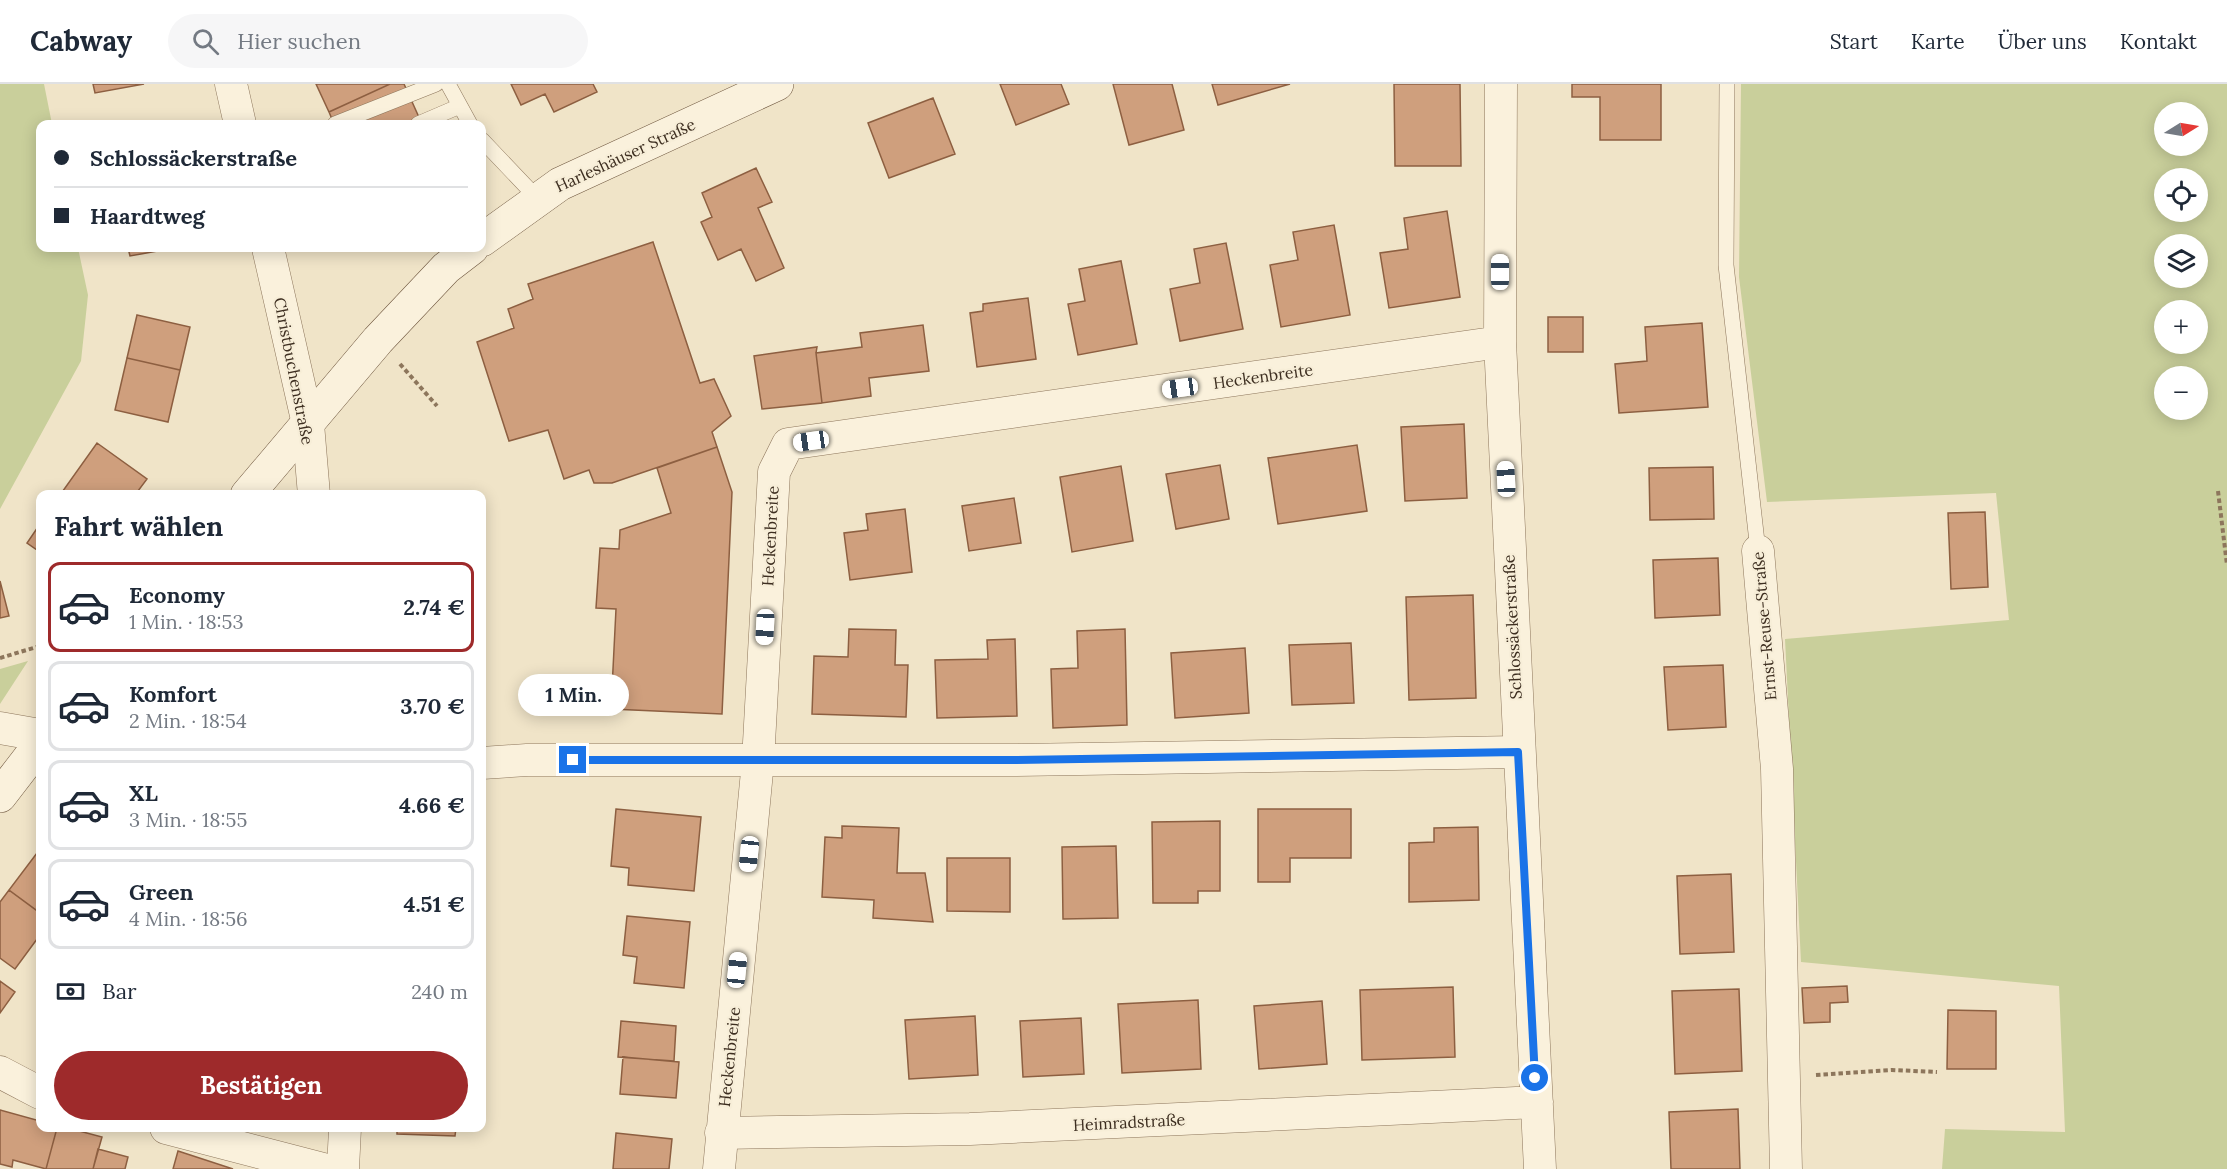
<!DOCTYPE html>
<html lang="de">
<head>
<meta charset="utf-8">
<style>
	:root { --surface:#fff; --page:#f6f6f7; --text:#1f2937; --muted:#747a83; --line:#e0e1e3; --accent:#9e2a2b }
	body { margin:0; font-family:Lora,serif; background:var(--page); color:var(--text); height:100vh; display:flex; flex-direction:column; font-size:22px; white-space:nowrap }
	* { box-sizing:border-box; margin:0 }
	p { font-size:20px; color:var(--muted) }
	.icon { flex:none; width:33px; height:33px; fill:none; stroke:currentColor; stroke-width:2; stroke-linecap:round; stroke-linejoin:round }
	.map { position:relative; flex:1; overflow:hidden }
	.details { position:absolute; left:36px; top:406px; width:450px; height:642px; display:flex; flex-direction:column; background:var(--surface); border-radius:12px; box-shadow:0 3px 15px #0003 }
	.details>* { flex:none }
	.hud { position:absolute; left:36px; top:36px; width:450px; height:132px; border-radius:12px; box-shadow:0 3px 15px #0003; display:grid; align-content:center; height:132px; padding:0 18px; background:var(--surface) }
	.needle { width:39px; rotate:79deg }
	.controls { position:absolute; left:2154px; top:18px; display:grid; gap:12px }
	.controls a { display:grid; place-items:center; width:54px; height:54px; border-radius:50%; background:var(--surface); box-shadow:0 3px 15px #0003; font-size:30px }
	.end { position:absolute; width:27px; height:27px; margin:-14px; border:8px solid #1a73e8; background:#fff; box-shadow:0 0 0 3px #fff }
	.from { border-radius:50% }
	.bubble { position:absolute; height:42px; border-radius:21px; background:var(--surface); box-shadow:0 3px 15px #0003; font-size:20px; font-weight:800; line-height:42px; text-align:center }
	.car { position:absolute; width:18px; height:36px; margin:-18px -9px; border-radius:8px; box-shadow:0 0 4px 2px #0007; background:linear-gradient(#fff 24%,#345 0 40%,#fff 0 76%,#345 0 86%,#fff 0) }
	.hud b { display:flex; align-items:center; gap:21px; height:57px; font-size:22px }
	.hud b+b { border-top:2px solid var(--line) }
	.hud i { width:15px; height:15px; background:var(--text) }
	ul { padding:0; list-style:none }
	li { display:flex; align-items:center; gap:18px; height:90px; margin:0 12px 9px; padding:0 6px; border:3px solid var(--line); border-radius:12px }
	li div { flex:1 }
	li b { display:block; font-size:22px }
	li em { font-style:normal; font-weight:800 }
	li.active { border-color:var(--accent) }
	li>.icon { width:54px; height:54px; stroke-width:1.5 }
	h2 { padding:0 18px; font-size:27px; line-height:72px }
	.pay { display:flex; align-items:center; gap:15px; height:66px; padding:0 18px; font-size:22px }
	.pay p { margin-inline-start:auto }
	.action { display:flex; gap:12px; margin-top:auto; padding:12px 18px }
	.action a { flex:1; height:69px; border-radius:36px; background:var(--accent); color:#fff; font-size:24px; font-weight:800; line-height:69px; text-align:center }
	header { display:flex; align-items:center; gap:36px; box-sizing:border-box; height:84px; padding:0 30px; background:var(--surface); border-bottom:2px solid var(--line) }
	header strong { font-size:28px }
	nav { display:flex; gap:33px; margin-inline-start:auto; font-size:21px }
	.search { width:420px; height:54px; background:var(--page); display:flex; align-items:center; gap:15px; box-sizing:border-box; padding:0 21px; border-radius:33px; color:var(--muted); font-size:22px }
	.map>svg:first-child { display:block }
	.green { fill:#c9cf9b; fill-rule:evenodd }
	.building { fill:#cf9f7d; stroke:#8d5f41; stroke-width:1.5 }
	.lines { fill:none; stroke-linecap:round; stroke-linejoin:round }
	.service-casing { stroke:#8d765c; stroke-width:16 }
	.minor-casing { stroke:#8d765c; stroke-width:33 }
	.secondary-casing { stroke:#6f573f; stroke-width:34 }
	.path { stroke:#8d765c; stroke-width:4; stroke-dasharray:4.5 3; stroke-linecap:butt }
	.service { stroke:#faf1dc; stroke-width:15 }
	.minor { stroke:#faf1dc; stroke-width:32 }
	.secondary { stroke:#faf1dc; stroke-width:33 }
	.route { stroke:#1a73e8; stroke-width:8 }
	.labels { text-anchor:middle; dominant-baseline:central; stroke-width:4.5; stroke-linejoin:round; paint-order:stroke }
	.street-label { font-size:16px; fill:#3d2e20; stroke:#f7eed8 }
</style>
</head>
<body>
<header>
<strong>Cabway</strong>
<div class="search"><svg class="icon" aria-label="search" viewBox="0 0 24 24"><circle cx="10" cy="10" r="6"/><path d="M15 15l6 6"/></svg>Hier suchen</div>
<nav><a>Start</a><a>Karte</a><a>Über uns</a><a>Kontakt</a></nav>
</header>
<div class="map">
<svg width="2227" height="1085" viewBox="0 0 2227 1085">
	<rect width="100%" height="100%" fill="#f0e4c8"/>
	<!-- green -->
	<path class="green" d="M0,0H44L52,40H40V164H78L88,211L81,277L0,425Z
		M1741,0H2227V1085H1942L1945,1045L2065,1048L2059,902L1801,878L1785,555L2009,536L1996,409L1767,418L1739,193ZM2164,28H2198V62H2164ZM2164,94H2198V128H2164ZM2164,160H2198V194H2164ZM2164,226H2198V260H2164ZM2164,292H2198V326H2164Z
		M28,577L0,620V585Z"/>
	<!-- building -->
	<path class="building" d="M93,0H144L95,9Z
		M316,0H390L329,28Z
		M390,0H404L422,40H334L329,28Z
		M511,0H593L597,8L554,28L545,10L521,21Z
		M1000,0H1061L1069,20L1016,41Z
		M1113,0H1172L1184,46L1129,61Z
		M1212,0H1290L1218,21Z
		M1394,0H1460L1461,82H1395Z
		M1572,0H1661V56H1600V13H1572Z
		M933,14L955,70L889,94L868,39Z
		M756,84L772,118L758,124L784,184L756,197L741,165L718,176L701,138L712,133L702,109Z
		M1447,127L1460,213L1389,224L1380,169L1408,165L1404,134Z
		M1334,141L1350,231L1281,243L1270,181L1298,176L1293,148Z
		M653,158L700,299L714,295L731,332L712,348L717,363L612,399H594L589,386L564,395L548,346L509,357L477,258L514,244L508,225L533,215L528,200Z
		M1226,159L1243,245L1180,257L1170,205L1200,199L1194,165Z
		M128,164H174L130,172Z
		M1121,177L1137,260L1078,271L1068,220L1085,217L1079,185Z
		M1028,214L1036,275L977,283L970,229L983,227V220Z
		M137,231L190,243L180,286L127,274Z
		M1548,233H1583V268H1548Z
		M1702,239L1708,323L1619,329L1615,280L1647,277L1645,243Z
		M923,241L929,287L869,294L871,312L822,319L816,269L862,263L860,249Z
		M817,263L816,269L822,319L762,325L754,272Z
		M127,274L180,286L168,338L115,326Z
		M1464,340L1467,414L1405,417L1401,343Z
		M97,359L147,395L135,411H60Z
		M1357,361L1367,427L1278,440L1268,374Z
		M717,363L732,408L722,630L611,625L616,525L596,524L600,464L619,465L620,446L671,429L657,384Z
		M1220,381L1229,435L1176,445L1166,390Z
		M1121,382L1133,457L1072,468L1060,393Z
		M1713,383L1714,435L1650,436L1649,384Z
		M1014,414L1021,459L969,467L962,422Z
		M905,425L912,488L850,496L844,449L868,446L866,430Z
		M1985,428L1988,503L1951,505L1948,429Z
		M40,440V468L27,459Z
		M1718,474L1720,531L1655,534L1653,476Z
		M0,497L9,532L0,534Z
		M1473,511L1476,614L1409,616L1406,513Z
		M849,545L896,546L895,581H908L906,633L812,630L814,572L848,573Z
		M1125,545L1127,641L1053,644L1051,585L1078,584L1077,547Z
		M1015,555L1017,632L937,634L935,576L988,575L987,556Z
		M1351,559L1354,619L1292,621L1289,561Z
		M1245,564L1249,629L1175,634L1171,569Z
		M1723,581L1726,643L1668,646L1664,583Z
		M616,725L701,733L694,807L628,801L629,784L611,782Z
		M1258,725H1351V774H1290V798H1258Z
		M1220,737V807H1198V819H1153L1152,738Z
		M842,742L899,744L897,789H925L933,838L873,834L874,816L822,813L825,753L842,754Z
		M1478,743L1479,816L1409,818V759L1434,758V744Z
		M1116,762L1118,834L1063,835L1062,763Z
		M40,765V829L9,806Z
		M947,774H1010V828L947,827Z
		M1731,790L1734,868L1680,870L1677,792Z
		M9,806L40,829V841L38,844L40,851L15,885L0,874V818Z
		M627,832L690,838L684,904L634,899L637,873L623,871Z
		M0,897L15,908L0,929Z
		M1847,902L1848,918L1830,919V938L1804,939L1802,904Z
		M1453,903L1455,973L1362,976L1360,906Z
		M1739,905L1742,987L1675,990L1672,907Z
		M1198,916L1201,985L1122,989L1118,920Z
		M1322,917L1327,980L1259,985L1254,922Z
		M1948,926L1996,927V985H1947Z
		M975,932L978,991L909,995L905,936Z
		M1081,934L1084,990L1023,993L1020,937Z
		M621,937L676,942L674,977L618,973Z
		M623,973L679,978L676,1014L620,1010Z
		M1738,1025L1740,1085H1671L1669,1028Z
		M0,1026L40,1037V1044H57L46,1085L13,1076L12,1083L0,1080Z
		M57,1044H68L102,1053L93,1085H46Z
		M397,1044H456L455,1052L397,1050Z
		M616,1049L672,1055L669,1085H613Z
		M98,1065L128,1073L125,1085H93Z
		M178,1067L233,1085H173Z"/>
	<g class="lines">
		<defs>
			<path id="service" d="M448,0L470,40
				M1727,0L1726,181L1758,467
				M335,40L436,0
				M418,40L460,22
				M482,56L538,115"/>
			<path id="minor" d="M231,0L240,40
				M1501,0L1500,258L1540,1085
				M268,164L308,340L314,411
				M1758,467L1777,685L1786,1085
				M0,644L40,651
				M482,679L527,676H1017L1518,668
				M0,988L40,1009
				M166,1044L323,1085
				M721,1049L970,1045L1537,1018
				M343,1085L345,1044
				M719,1085L758,677L774,388L788,360L1500,258"/>
			<path id="secondary" d="M482,156L560,100L777,0
				M247,411L378,256L446,184L472,164
				M0,712L40,660"/>
		</defs>
		<!-- service casing -->
		<use href="#service" class="service-casing"/>
		<!-- minor casing -->
		<use href="#minor" class="minor-casing"/>
		<!-- secondary casing -->
		<use href="#secondary" class="secondary-casing"/>
		<!-- path -->
		<path class="path" d="M400,280L437,322
			M2218,407L2227,481
			M0,574L40,562
			M1816,991L1892,986L1937,988"/>
		<!-- service -->
		<use href="#service" class="service"/>
		<!-- minor -->
		<use href="#minor" class="minor"/>
		<!-- secondary -->
		<use href="#secondary" class="secondary"/>
	</g>
	<g class="lines">
		<!-- route -->
		<path class="route" d="M573,676H1017L1518,668L1535,994"/>
	</g>
	<g class="labels">
		<!-- street labels -->
		<g class="street-label">
			<text transform="translate(625 71) rotate(-25)">Harleshäuser Straße</text>
			<text transform="translate(294 287) rotate(79)">Christbuchenstraße</text>
			<text transform="translate(1263 292) rotate(-8)">Heckenbreite</text>
			<text transform="translate(770 452) rotate(-87)">Heckenbreite</text>
			<text transform="translate(1764 542) rotate(-95)">Ernst-Reuse-Straße</text>
			<text transform="translate(1512 543) rotate(-93)">Schlossäckerstraße</text>
			<text transform="translate(729 973) rotate(-84)">Heckenbreite</text>
			<text transform="translate(1129 1038) rotate(-3)">Heimradstraße</text>
		</g>
	</g>
</svg>
<div class="controls">
<a><svg class="needle" viewBox="-14 -14 28 28"><path d="M0-13l5 13h-10z" fill="#e53935"/><path d="M0 13l5-13h-10z" fill="#747a83"/></svg></a>
<a><svg class="icon" aria-label="locate" viewBox="0 0 24 24"><circle cx="12" cy="12" r="6"/><path d="M12 2v4M12 18v4M2 12h4M18 12h4"/></svg></a>
<a><svg class="icon" aria-label="layers" viewBox="0 0 24 24"><path d="M12 4l9 5-9 5-9-5zM3 14l9 5 9-5"/></svg></a>
<a>+</a>
<a>−</a>
</div>
<i class="end from" style="left:1535px;top:994px"></i>
<i class="end" style="left:573px;top:676px"></i>
<div class="bubble" style="left:518px;top:590px;width:111px">1 Min.</div>
<i class="car" style="left:1500px;top:188px;rotate:0deg"></i>
<i class="car" style="left:1180px;top:304px;rotate:262deg"></i>
<i class="car" style="left:811px;top:357px;rotate:262deg"></i>
<i class="car" style="left:1506px;top:395px;rotate:357deg"></i>
<i class="car" style="left:765px;top:543px;rotate:183deg"></i>
<i class="car" style="left:749px;top:770px;rotate:186deg"></i>
<i class="car" style="left:737px;top:886px;rotate:6deg"></i>
<div class="hud">
<b><i class="from"></i>Schlossäckerstraße</b>
<b><i></i>Haardtweg</b>
</div>
<section class="details">
<h2>Fahrt wählen</h2>
<ul>
<li class="active"><svg class="icon" aria-label="car" viewBox="0 0 24 24"><path d="M5 17H2v-5l4-1 3-4h7l3 4 3 1v5h-3M9 17h6M6 11h13"/><circle cx="7" cy="17" r="2"/><circle cx="17" cy="17" r="2"/></svg><div><b>Economy</b><p>1 Min. · 18:53</p></div><em>2.74 €</em></li>
<li><svg class="icon" aria-label="car" viewBox="0 0 24 24"><path d="M5 17H2v-5l4-1 3-4h7l3 4 3 1v5h-3M9 17h6M6 11h13"/><circle cx="7" cy="17" r="2"/><circle cx="17" cy="17" r="2"/></svg><div><b>Komfort</b><p>2 Min. · 18:54</p></div><em>3.70 €</em></li>
<li><svg class="icon" aria-label="car" viewBox="0 0 24 24"><path d="M5 17H2v-5l4-1 3-4h7l3 4 3 1v5h-3M9 17h6M6 11h13"/><circle cx="7" cy="17" r="2"/><circle cx="17" cy="17" r="2"/></svg><div><b>XL</b><p>3 Min. · 18:55</p></div><em>4.66 €</em></li>
<li><svg class="icon" aria-label="car" viewBox="0 0 24 24"><path d="M5 17H2v-5l4-1 3-4h7l3 4 3 1v5h-3M9 17h6M6 11h13"/><circle cx="7" cy="17" r="2"/><circle cx="17" cy="17" r="2"/></svg><div><b>Green</b><p>4 Min. · 18:56</p></div><em>4.51 €</em></li>
</ul>
<div class="pay"><svg class="icon" aria-label="cash" viewBox="0 0 24 24"><path d="M3 7h18v10H3z"/><circle cx="12" cy="12" r="2"/></svg>Bar<p>240 m</p></div>
<div class="action"><a>Bestätigen</a></div>
</section>
</div>
</body>
</html>
